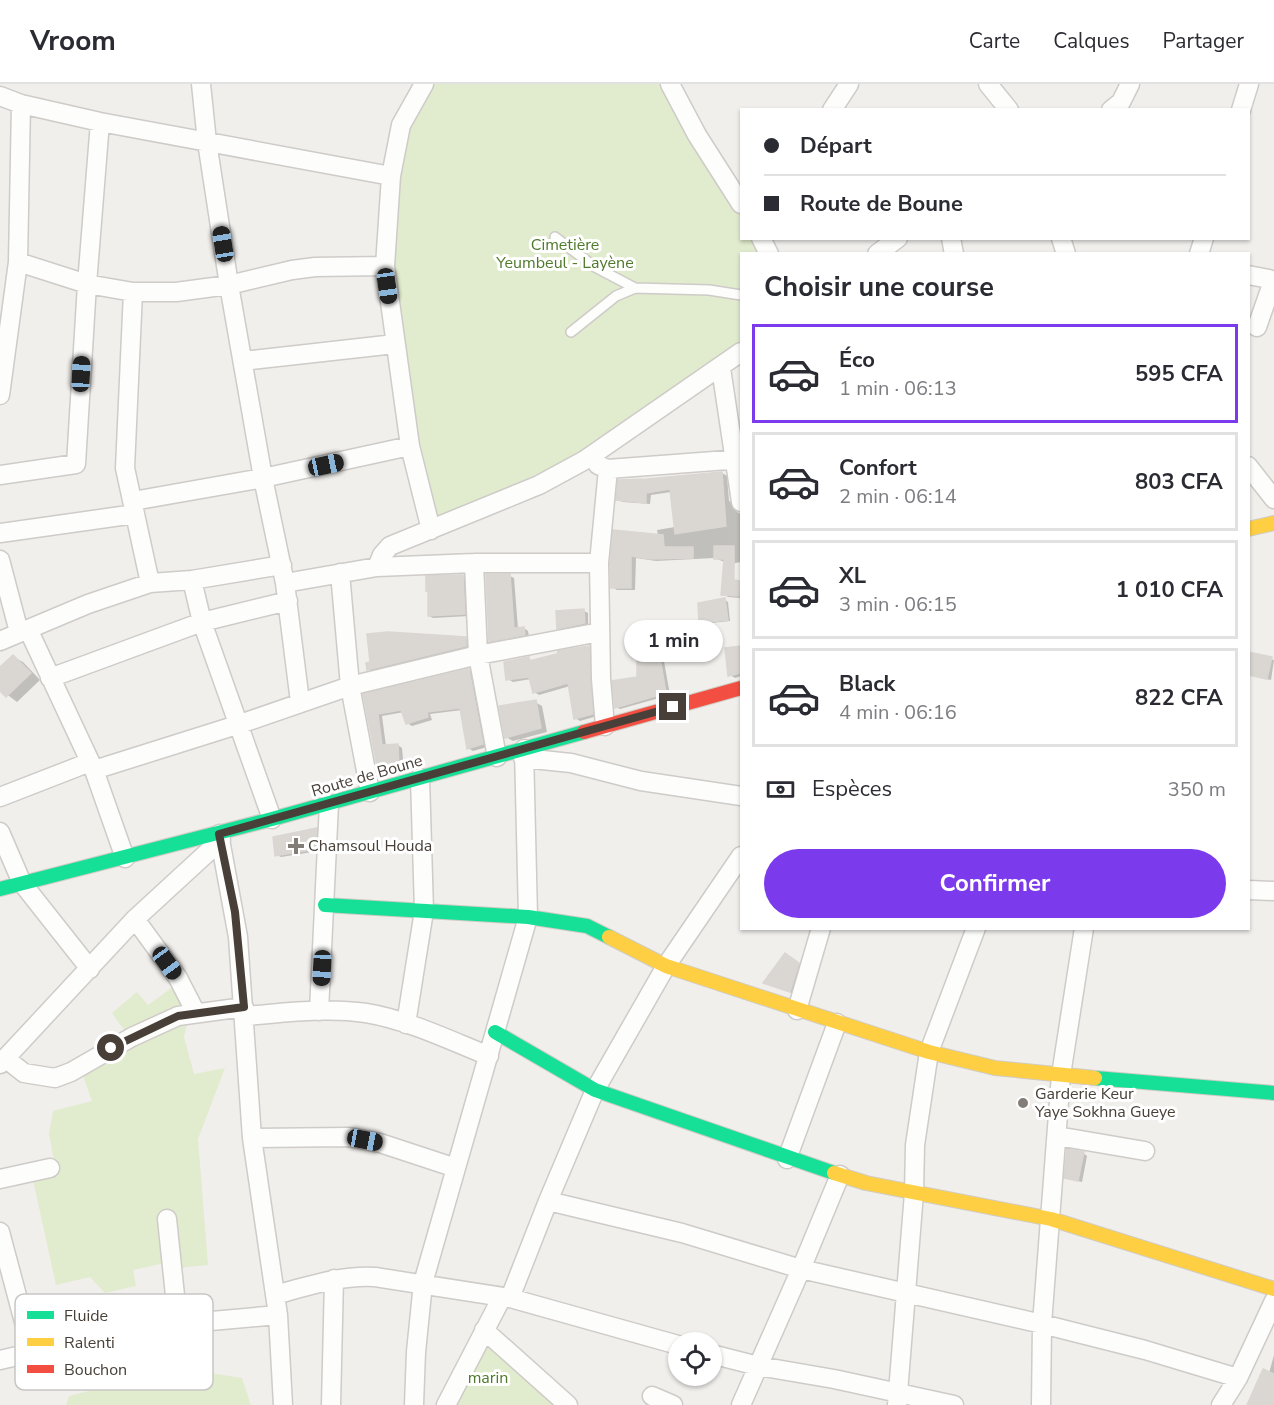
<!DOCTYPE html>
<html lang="fr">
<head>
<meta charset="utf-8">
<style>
	:root { --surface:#fff; --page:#f2f2f3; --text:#2b2b33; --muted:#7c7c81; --line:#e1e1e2; --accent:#7c3aed }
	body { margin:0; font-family:"Nunito Sans",sans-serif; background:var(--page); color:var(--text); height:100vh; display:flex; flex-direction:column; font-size:22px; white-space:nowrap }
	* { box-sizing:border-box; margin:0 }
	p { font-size:20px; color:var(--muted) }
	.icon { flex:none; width:33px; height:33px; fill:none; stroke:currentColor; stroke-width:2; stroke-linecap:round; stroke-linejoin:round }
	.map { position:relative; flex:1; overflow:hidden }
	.drawer { position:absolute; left:740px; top:168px; width:510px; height:678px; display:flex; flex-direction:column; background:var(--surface); border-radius:0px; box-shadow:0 2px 4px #0004 }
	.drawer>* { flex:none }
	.banner { position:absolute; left:740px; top:24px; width:510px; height:132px; border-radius:0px; box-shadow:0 2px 4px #0004; display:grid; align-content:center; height:132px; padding:0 24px; background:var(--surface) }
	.controls { position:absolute; left:668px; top:1248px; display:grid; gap:12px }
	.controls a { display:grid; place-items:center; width:54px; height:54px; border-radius:50%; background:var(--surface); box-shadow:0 2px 4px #0004; font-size:30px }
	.end { position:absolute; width:27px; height:27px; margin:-14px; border:8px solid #484038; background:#fff; box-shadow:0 0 0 3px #fff }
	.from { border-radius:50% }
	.bubble { position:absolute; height:42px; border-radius:21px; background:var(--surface); box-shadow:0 2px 4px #0004; font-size:20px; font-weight:700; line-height:42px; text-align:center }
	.car { position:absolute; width:18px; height:36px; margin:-18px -9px; border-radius:8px; box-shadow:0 0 4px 2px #0007; background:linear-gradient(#222 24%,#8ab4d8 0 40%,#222 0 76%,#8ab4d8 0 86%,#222 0) }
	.banner b { display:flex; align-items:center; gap:21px; height:57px; font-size:22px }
	.banner b+b { border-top:2px solid var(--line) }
	.banner i { width:15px; height:15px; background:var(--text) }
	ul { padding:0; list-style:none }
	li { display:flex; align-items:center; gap:18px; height:99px; margin:0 12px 9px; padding:0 12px; border:3px solid var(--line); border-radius:0px }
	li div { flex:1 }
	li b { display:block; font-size:22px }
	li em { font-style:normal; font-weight:700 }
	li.selected { border-color:var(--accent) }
	li>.icon { width:54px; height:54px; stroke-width:1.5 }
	h2 { padding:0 24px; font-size:27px; line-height:72px }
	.pay { display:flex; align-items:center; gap:15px; height:66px; padding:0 24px; font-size:22px }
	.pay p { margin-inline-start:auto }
	.action { display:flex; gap:12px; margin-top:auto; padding:12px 24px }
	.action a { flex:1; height:69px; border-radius:36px; background:var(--accent); color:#fff; font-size:24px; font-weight:700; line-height:69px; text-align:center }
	header { display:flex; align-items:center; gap:36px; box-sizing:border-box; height:84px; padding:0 30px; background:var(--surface); border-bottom:2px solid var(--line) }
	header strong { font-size:28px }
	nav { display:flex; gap:33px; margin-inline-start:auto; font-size:21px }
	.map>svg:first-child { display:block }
	.green { fill:#e1ebcd }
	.shadow { fill:#0003 }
	.building { fill:#dad7d3; stroke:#dad6d2; stroke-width:1.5 }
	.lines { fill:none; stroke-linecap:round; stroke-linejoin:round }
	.lane-casing { stroke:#cecbc8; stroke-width:12 }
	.street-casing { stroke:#cecbc8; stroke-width:21 }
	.fast-casing { stroke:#d0ccc3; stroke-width:16 }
	.slow-casing { stroke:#d0ccc3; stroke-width:16 }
	.jam-casing { stroke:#d0ccc3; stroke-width:16 }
	.lane { stroke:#fdfdfc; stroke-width:9 }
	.street { stroke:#fdfdfc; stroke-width:18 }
	.fast { stroke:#16e098; stroke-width:14 }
	.slow { stroke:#ffcf43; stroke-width:14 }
	.jam { stroke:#f24e42; stroke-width:14 }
	.route { stroke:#484038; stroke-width:8 }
	.poi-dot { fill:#837d77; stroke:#fff; stroke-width:2 }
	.labels { text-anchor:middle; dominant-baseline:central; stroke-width:6; stroke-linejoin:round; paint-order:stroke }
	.park-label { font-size:16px; fill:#4f792b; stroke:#fff }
	.street-label { font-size:16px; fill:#484038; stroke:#fff }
	.poi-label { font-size:16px; fill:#484038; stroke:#fff; text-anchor:start }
	.key { fill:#fff; stroke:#c8c6c3; stroke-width:1.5 }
	.key-label { font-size:16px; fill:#484038 }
</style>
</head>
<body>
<header>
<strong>Vroom</strong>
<nav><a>Carte</a><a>Calques</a><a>Partager</a></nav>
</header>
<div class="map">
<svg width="1274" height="1321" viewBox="0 0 1274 1321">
	<rect width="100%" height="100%" fill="#f1efec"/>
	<!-- green -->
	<path class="green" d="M431,0H668L741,120V154L758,155L763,169L741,170V258L564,379L433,434L417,360L389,146L403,47Z
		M174,902L190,926L184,953L194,990L225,984L198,1055L208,1181L166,1185L165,1179L133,1186L136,1202L105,1209L90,1193L56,1201L33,1096L56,1088L49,1050L53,1027L92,1017L83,992L82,977L124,946L112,929L137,908L148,921Z
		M479,1253L555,1321H449Z
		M169,1287L210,1289L242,1294L251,1321H66L69,1312Z"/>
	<!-- shadow -->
	<path class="shadow" d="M722,389L727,392L729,417L734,420L737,428L741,430V478L730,480L714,474L656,477L636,474L635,506H617L612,503V480L658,451L657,446L675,443L671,408L651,411L650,420L623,418L618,416L647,397Z
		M463,492L467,495L469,532L433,534L429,532Z
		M510,492L514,494L518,545L524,544L528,547L529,553L494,559L490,557Z
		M724,497L741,499V514L728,513L723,510Z
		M725,516L728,518L730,537L703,540L700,538Z
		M584,527L588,529V541L563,546L559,544Z
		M694,547L698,549L697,565L669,564L665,561Z
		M466,555L471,558V565L374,589L369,585Z
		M589,563L594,566L597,632L580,637L575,634L570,602L539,611L534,608L531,595L513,598L508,595L528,574L534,578Z
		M741,563V592L735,594L730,591Z
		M658,564L662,566L670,611L620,625L616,623L639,595Z
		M1248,569L1274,576L1271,596L1248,591Z
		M13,573L23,578L40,596L17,618L0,605V585Z
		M469,586L473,589L487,663L473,667L468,664L462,626L430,630L432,636L412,642L407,639L404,628L382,632L386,662L398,661L402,664L404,686L384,689L379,686L365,612Z
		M535,618L542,622L547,648L513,657L506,653Z
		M316,745L320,748L319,767L281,773L277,771Z
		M794,877L808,886L799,912L765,898Z
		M1083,1069L1087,1072L1082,1098L1066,1094Z
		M1274,1271V1313L1269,1321H1249L1269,1289Z"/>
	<!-- building -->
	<path class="building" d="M722,388L726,442L675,450L670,405L646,409V419L616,416L618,396L647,395Z
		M613,446L663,451L664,463H693V474L650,475L631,472V504H611L610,479Z
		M714,462H734V496L740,497L739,512L721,511L724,475H714Z
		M486,490H510L514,544L524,543L525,551L489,558Z
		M463,491L465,530L428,532V507H426V492Z
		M725,514L728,536L699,539L698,519Z
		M584,525L585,539L557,545L556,527Z
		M664,544L695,546L693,563L663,562Z
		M388,548L466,553V562L367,586L366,579L370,578L367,550Z
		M589,562L593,630L574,635L568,599L533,609L529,593L506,596L504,578L529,573V577L557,570L558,567Z
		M658,562L666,609L615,624L612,597L637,593V563Z
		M741,562V577H739L741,589L728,592L725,564Z
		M1248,568L1272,573L1267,595L1248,591Z
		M13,571L31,589L6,613L0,607V583Z
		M469,585L483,660L467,665L460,624L427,628L428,633L406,640L401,626L378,630L382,661L398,660L399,684L378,687L363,610Z
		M536,616L541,644L505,654L499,622Z
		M317,744L316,765L275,772L273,753Z
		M785,869L799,879L790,908L763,899Z
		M1067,1065L1084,1068L1078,1097L1064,1094Z
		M1263,1285L1274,1290V1321H1247Z"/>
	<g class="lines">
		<defs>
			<path id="lane" d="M555,153L595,183L635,204
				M571,248L616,212L635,204L709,206L741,211"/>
			<path id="street" d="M201,0L207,58L229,201L263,394L285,499L300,618
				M424,0L401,41L391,92L385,182L410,362L431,446
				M670,0L697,51L741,120
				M988,0L1009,26
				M0,12L21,20L100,38L391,92
				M832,26L849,0
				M1111,26L1121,18L1130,0
				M1241,26L1249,0
				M761,154L769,170
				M951,154L954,170
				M1061,154L1066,170
				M877,170L898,154
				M1199,170L1204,154
				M18,178L87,200L133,208H176L229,201L292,186L315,183L385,182
				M1248,191L1269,195L1272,200L1257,243
				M133,208L125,384L150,499
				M243,277L395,260
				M721,284L741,418
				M0,311L18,178L21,20
				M598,381L608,385L741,375
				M1248,382L1274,415
				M0,391L76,380L87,200L100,38
				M133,417L263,394L410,362
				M0,449L135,430
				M0,476L19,548
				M474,479L478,571L497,673
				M377,483L382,471L390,462L539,401L585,376L741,268
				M340,489L350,602L370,708
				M192,496L202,538L272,735
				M285,499L377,483L474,479H599
				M28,545L94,686L125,774
				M0,557L88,520L150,499L192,496L282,481
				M50,594L202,538L288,517
				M605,642L601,595L599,479L608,385
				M523,674L571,679L641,697L741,712
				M94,686L240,640L350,602L478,571L600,548
				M0,713L90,678
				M0,748L22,799L90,885
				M219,750L238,853L252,1054L278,1231L283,1321
				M1248,806L1274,807
				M135,835L178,894L196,929
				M797,926L821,844
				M319,927L329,720
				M245,932C285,929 326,923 366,929C408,936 449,956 489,972
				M406,940L424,827L420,694
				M5,974L24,989L55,994L71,988L132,953L178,932L244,923
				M0,980L135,835L221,756
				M1057,1052L1145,1067
				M252,1054L349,1053L380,1059L456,1084
				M787,1075L837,939
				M0,1095L50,1084
				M548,1117L682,1149L801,1185L1042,1240L1145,1266L1238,1294
				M167,1135L178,1240
				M0,1148L32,1268
				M275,1211C308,1202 341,1191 375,1193L510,1214L678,1261
				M510,1214L548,1117L595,1006L666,882L741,772
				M484,1246L568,1321
				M711,1270L758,1282L834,1295L954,1321
				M0,1276L125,1247L178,1240L278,1231
				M652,1312L673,1321
				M331,1321L334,1195
				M414,1321L416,1268L423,1199L528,833L524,665
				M446,1321L502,1213
				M741,1321L801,1185L840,1091
				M897,1321L914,1109L915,1061L929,968L976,844
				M1041,1321L1042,1240L1061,991L1084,844
				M1221,1321L1238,1294L1274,1217"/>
			<path id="fast" d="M0,805L272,735L584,648
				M325,821L528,833L587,842L609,853
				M495,948L595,1006L834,1089
				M1095,994L1274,1009"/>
			<path id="slow" d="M1248,445L1274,439
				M609,853L666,882L929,968L995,984L1095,994
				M834,1089L866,1099L1051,1135L1274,1205"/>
			<path id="jam" d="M584,648L741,604"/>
		</defs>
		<!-- lane casing -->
		<use href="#lane" class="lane-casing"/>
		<!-- street casing -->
		<use href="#street" class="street-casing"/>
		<!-- fast casing -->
		<use href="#fast" class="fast-casing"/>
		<!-- slow casing -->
		<use href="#slow" class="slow-casing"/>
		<!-- jam casing -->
		<use href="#jam" class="jam-casing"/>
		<!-- lane -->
		<use href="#lane" class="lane"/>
		<!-- street -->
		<use href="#street" class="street"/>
		<!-- fast -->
		<use href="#fast" class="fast"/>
		<!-- slow -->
		<use href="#slow" class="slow"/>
		<!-- jam -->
		<use href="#jam" class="jam"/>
	</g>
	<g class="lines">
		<!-- route -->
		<path class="route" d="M111,964L178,932L244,923L235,828L219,750L673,623"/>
	</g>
	<!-- markers -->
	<g class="poi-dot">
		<path d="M293 753h6v6h6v6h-6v6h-6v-6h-6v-6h6z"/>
		<circle cx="1023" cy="1019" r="6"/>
	</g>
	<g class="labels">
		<!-- park labels -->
		<g class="park-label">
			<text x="565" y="161">Cimetière<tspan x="565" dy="18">Yeumbeul - Layène</tspan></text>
			<text x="488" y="1294">marin</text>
		</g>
		<!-- street labels -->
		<g class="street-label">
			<text transform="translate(367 692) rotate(-16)">Route de Boune</text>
		</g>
		<!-- poi labels -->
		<g class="poi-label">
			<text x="308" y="762">Chamsoul Houda</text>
			<text x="1035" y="1010">Garderie Keur<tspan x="1035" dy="18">Yaye Sokhna Gueye</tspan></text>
		</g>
	</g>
	<!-- legend -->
	<rect x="15" y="1210" width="198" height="96" rx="9" class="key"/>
	<rect x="27" y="1227" width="27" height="8" fill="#16e098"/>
	<rect x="27" y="1254" width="27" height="8" fill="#ffcf43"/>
	<rect x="27" y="1281" width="27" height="8" fill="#f24e42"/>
	<g class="key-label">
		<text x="64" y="1237">Fluide</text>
		<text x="64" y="1264">Ralenti</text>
		<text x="64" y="1291">Bouchon</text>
	</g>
</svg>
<div class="controls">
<a><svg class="icon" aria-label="locate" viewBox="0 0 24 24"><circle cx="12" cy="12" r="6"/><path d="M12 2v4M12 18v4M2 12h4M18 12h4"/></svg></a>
</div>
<i class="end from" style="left:111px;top:964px"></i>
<i class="end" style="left:673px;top:623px"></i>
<div class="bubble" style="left:624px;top:536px;width:99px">1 min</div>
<i class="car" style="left:223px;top:160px;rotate:351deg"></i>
<i class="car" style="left:387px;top:202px;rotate:172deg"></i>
<i class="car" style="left:81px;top:290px;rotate:3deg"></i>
<i class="car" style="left:326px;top:381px;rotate:78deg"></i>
<i class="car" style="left:167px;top:879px;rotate:144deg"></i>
<i class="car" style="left:322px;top:884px;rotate:183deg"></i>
<i class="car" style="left:365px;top:1056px;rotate:101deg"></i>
<div class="banner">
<b><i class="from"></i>Départ</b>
<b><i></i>Route de Boune</b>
</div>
<section class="drawer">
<h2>Choisir une course</h2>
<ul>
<li class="selected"><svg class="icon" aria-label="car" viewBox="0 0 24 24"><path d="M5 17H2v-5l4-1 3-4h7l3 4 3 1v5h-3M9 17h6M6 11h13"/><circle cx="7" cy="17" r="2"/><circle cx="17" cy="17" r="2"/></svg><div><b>Éco</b><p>1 min · 06:13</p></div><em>595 CFA</em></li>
<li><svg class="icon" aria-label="car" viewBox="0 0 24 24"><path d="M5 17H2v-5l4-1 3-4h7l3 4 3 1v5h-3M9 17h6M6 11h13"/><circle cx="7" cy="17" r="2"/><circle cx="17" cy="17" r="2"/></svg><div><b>Confort</b><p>2 min · 06:14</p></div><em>803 CFA</em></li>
<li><svg class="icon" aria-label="car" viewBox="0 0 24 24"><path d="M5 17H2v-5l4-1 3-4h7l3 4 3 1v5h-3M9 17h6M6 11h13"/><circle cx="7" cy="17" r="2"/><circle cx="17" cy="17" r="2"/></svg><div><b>XL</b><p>3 min · 06:15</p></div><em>1 010 CFA</em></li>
<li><svg class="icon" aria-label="car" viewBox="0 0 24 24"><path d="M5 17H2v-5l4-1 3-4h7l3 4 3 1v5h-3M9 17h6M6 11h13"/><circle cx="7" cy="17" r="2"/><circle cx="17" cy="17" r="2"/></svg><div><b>Black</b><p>4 min · 06:16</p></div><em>822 CFA</em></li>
</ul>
<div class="pay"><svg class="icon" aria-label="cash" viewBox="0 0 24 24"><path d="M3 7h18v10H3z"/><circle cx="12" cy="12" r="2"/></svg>Espèces<p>350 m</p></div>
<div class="action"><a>Confirmer</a></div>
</section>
</div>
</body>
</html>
